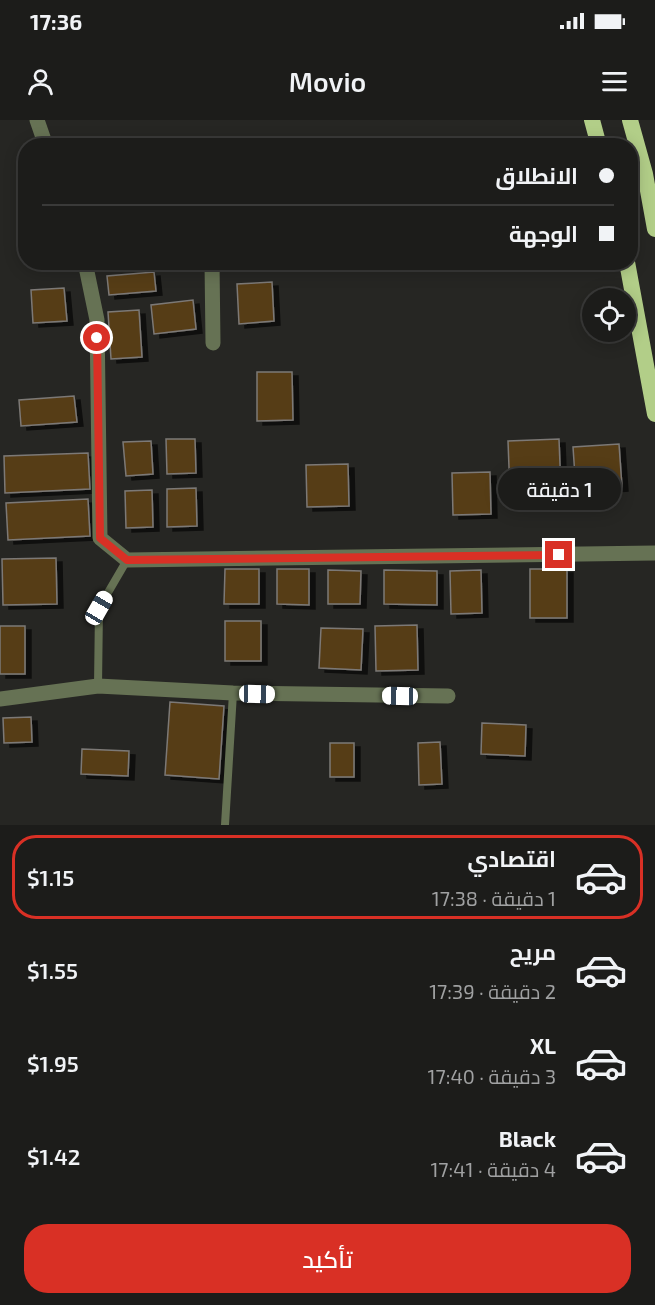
<!DOCTYPE html>
<html lang="ar">
<head>
<meta charset="utf-8">
<style>
	:root { --surface:#1c1c1a; --page:#252523; --text:#f1f3f6; --muted:#a0a1a2; --line:#3a3a39; --accent:#d93025 }
	body { margin:0; font-family:"Exo 2",Cairo,sans-serif; background:var(--page); color:var(--text); direction:rtl; height:100vh; display:flex; flex-direction:column; font-size:22px; white-space:nowrap }
	* { box-sizing:border-box; margin:0 }
	p { font-size:20px; color:var(--muted) }
	.icon { flex:none; width:33px; height:33px; fill:none; stroke:currentColor; stroke-width:2; stroke-linecap:round; stroke-linejoin:round }
	.map { position:relative; height:705px; overflow:hidden; direction:ltr }
	.sheet { display:flex; flex-direction:column; background:var(--surface); flex:1 }
	.sheet>* { flex:none }
	.hud { position:absolute; left:18px; top:18px; width:620px; height:132px; border-radius:24px; box-shadow:0 3px 15px #0003,0 0 0 2px var(--line); direction:rtl; display:grid; align-content:center; height:132px; padding:0 24px; background:var(--surface) }
	.fabs { position:absolute; left:582px; top:168px; display:grid; gap:12px }
	.fabs a { display:grid; place-items:center; width:54px; height:54px; border-radius:50%; background:var(--surface); box-shadow:0 3px 15px #0003,0 0 0 2px var(--line); font-size:30px }
	.end { position:absolute; width:27px; height:27px; margin:-14px; border:8px solid #d93025; background:#fff; box-shadow:0 0 0 3px #fff }
	.from { border-radius:50% }
	.bubble { position:absolute; height:42px; border-radius:21px; background:var(--surface); box-shadow:0 3px 15px #0003,0 0 0 2px var(--line); font-size:20px; font-weight:600; line-height:42px; text-align:center; direction:rtl }
	.car { position:absolute; width:18px; height:36px; margin:-18px -9px; border-radius:8px; box-shadow:0 0 4px 2px #0007; background:linear-gradient(#fff 24%,#345 0 40%,#fff 0 76%,#345 0 86%,#fff 0) }
	.hud b { display:flex; align-items:center; gap:21px; height:57px; font-size:22px }
	.hud b+b { border-top:2px solid var(--line) }
	.hud i { width:15px; height:15px; background:var(--text) }
	ul { padding:10px 0 0; list-style:none }
	li { display:flex; align-items:center; gap:18px; height:84px; margin:0 12px 9px; padding:0 12px; border:3px solid transparent; border-radius:24px }
	li div { flex:1 }
	li b { display:block; font-size:22px }
	li em { font-style:normal; font-weight:600 }
	li.active { border-color:var(--accent) }
	li>.icon { width:54px; height:54px; stroke-width:1.5 }
	.primary-button { display:flex; gap:12px; margin-top:auto; padding:12px 24px }
	.primary-button a { flex:1; height:69px; border-radius:24px; background:var(--accent); color:#fff; font-size:24px; font-weight:600; line-height:69px; text-align:center }
	.status { display:flex; justify-content:space-between; align-items:center; height:42px; padding:0 30px; background:var(--surface); direction:ltr }
	.status svg { height:16px; fill:currentColor }
	header { display:flex; justify-content:space-between; align-items:center; height:78px; padding:0 24px; background:var(--surface); font-size:27px; font-weight:600 }
	.map>svg:first-child { display:block }
	.building { fill:#573c18; stroke:#7c7976; stroke-width:1.5; filter:url(#shadow) }
	.lines { fill:none; stroke-linecap:round; stroke-linejoin:round }
	.service { stroke:#667254; stroke-width:8 }
	.minor { stroke:#667254; stroke-width:15 }
	.trunk { stroke:#b2ce88; stroke-width:16 }
	.route { stroke:#d93025; stroke-width:8 }
</style>
</head>
<body>
<div class="status"><b>17:36</b><svg viewBox="0 0 49 12"><path d="M0 12V9h3v3zM5 12V6h3v6zM10 12V3h3v9zM15 12V0h3v12zM26 1h20v11H26zM47 4h2v5h-2z"/></svg></div>
<header><svg class="icon" aria-label="menu" viewBox="0 0 24 24"><path d="M4 6h16M4 12h16M4 18h16"/></svg>Movio<svg class="icon" aria-label="person" viewBox="0 0 24 24"><circle cx="12" cy="8" r="4"/><path d="M4 21q1-7 8-7t8 7"/></svg></header>
<div class="map">
<svg width="655" height="705" viewBox="0 0 655 705">
	<defs>
		<filter id="shadow"><feDropShadow dx="6" dy="4" stdDeviation="0" flood-color="#0009"/></filter>
	</defs>
	<rect width="100%" height="100%" fill="#262623"/>
	<!-- building -->
	<path class="building" d="M74,19L76,26H53V25Z
		M154,152L156,171L109,175L107,156Z
		M272,162L274,201L239,204L237,164Z
		M64,168L67,201L33,203L31,170Z
		M193,180L196,209L154,214L151,185Z
		M139,190L142,237L111,239L108,192Z
		M257,252H292L293,300L257,301Z
		M74,276L77,302L21,306L19,280Z
		M166,319H195L196,353L167,354Z
		M559,319L561,371L510,374L508,321Z
		M151,321L153,354L126,356L123,322Z
		M619,324L622,367L576,371L573,327Z
		M88,333L90,369L5,373L4,336Z
		M348,344L349,386L307,387L306,345Z
		M490,352L491,394L453,395L452,353Z
		M196,368L197,406L167,407V369Z
		M152,370L153,407L126,408L125,371Z
		M88,379L90,416L8,420L6,383Z
		M56,438L57,484L3,485L2,439Z
		M225,449H259V484H224Z
		M277,449H309V485L277,484Z
		M530,449H567V498H530Z
		M328,450L361,451L360,484H328Z
		M384,450L437,451V485L384,484Z
		M481,450L482,493L451,494L450,451Z
		M225,501H261V541H225Z
		M417,505L418,550L376,551L375,506Z
		M0,506H25V554H0Z
		M321,508L363,509L361,550L319,548Z
		M170,582L224,586L219,659L165,655Z
		M31,597L32,622L4,623L3,598Z
		M482,603L526,605L525,636L481,634Z
		M440,622L442,664L419,665L418,623Z
		M330,623H354V657H330Z
		M82,629L129,631L128,656L81,654Z"/>
	<g class="lines">
		<!-- service -->
		<path class="service" d="M98,566L99,488L127,440
			M225,705L233,573"/>
		<!-- minor -->
		<path class="minor" d="M37,0L46,26
			M85,142L97,200L100,418L127,440L655,433
			M212,142L213,223
			M0,579L98,566L233,573L448,576"/>
		<!-- trunk -->
		<path class="trunk" d="M592,0L599,26
			M630,0L645,54L655,109
			M627,142L655,294"/>
	</g>
	<g class="lines">
		<!-- route -->
		<path class="route" d="M97,218L100,418L127,440L559,435"/>
	</g>
</svg>
<div class="fabs">
<a><svg class="icon" aria-label="locate" viewBox="0 0 24 24"><circle cx="12" cy="12" r="6"/><path d="M12 2v4M12 18v4M2 12h4M18 12h4"/></svg></a>
</div>
<i class="end from" style="left:97px;top:218px"></i>
<i class="end" style="left:559px;top:435px"></i>
<div class="bubble" style="left:498px;top:348px;width:123px">1 دقيقة</div>
<i class="car" style="left:99px;top:488px;rotate:30deg"></i>
<i class="car" style="left:257px;top:574px;rotate:91deg"></i>
<i class="car" style="left:400px;top:576px;rotate:271deg"></i>
<div class="hud">
<b><i class="from"></i>الانطلاق</b>
<b><i></i>الوجهة</b>
</div>
</div>
<section class="sheet">
<ul>
<li class="active"><svg class="icon" aria-label="car" viewBox="0 0 24 24"><path d="M5 17H2v-5l4-1 3-4h7l3 4 3 1v5h-3M9 17h6M6 11h13"/><circle cx="7" cy="17" r="2"/><circle cx="17" cy="17" r="2"/></svg><div><b>اقتصادي</b><p>1 دقيقة · 17:38</p></div><em>$1.15</em></li>
<li><svg class="icon" aria-label="car" viewBox="0 0 24 24"><path d="M5 17H2v-5l4-1 3-4h7l3 4 3 1v5h-3M9 17h6M6 11h13"/><circle cx="7" cy="17" r="2"/><circle cx="17" cy="17" r="2"/></svg><div><b>مريح</b><p>2 دقيقة · 17:39</p></div><em>$1.55</em></li>
<li><svg class="icon" aria-label="car" viewBox="0 0 24 24"><path d="M5 17H2v-5l4-1 3-4h7l3 4 3 1v5h-3M9 17h6M6 11h13"/><circle cx="7" cy="17" r="2"/><circle cx="17" cy="17" r="2"/></svg><div><b>XL</b><p>3 دقيقة · 17:40</p></div><em>$1.95</em></li>
<li><svg class="icon" aria-label="car" viewBox="0 0 24 24"><path d="M5 17H2v-5l4-1 3-4h7l3 4 3 1v5h-3M9 17h6M6 11h13"/><circle cx="7" cy="17" r="2"/><circle cx="17" cy="17" r="2"/></svg><div><b>Black</b><p>4 دقيقة · 17:41</p></div><em>$1.42</em></li>
</ul>
<div class="primary-button"><a>تأكيد</a></div>
</section>
</body>
</html>
